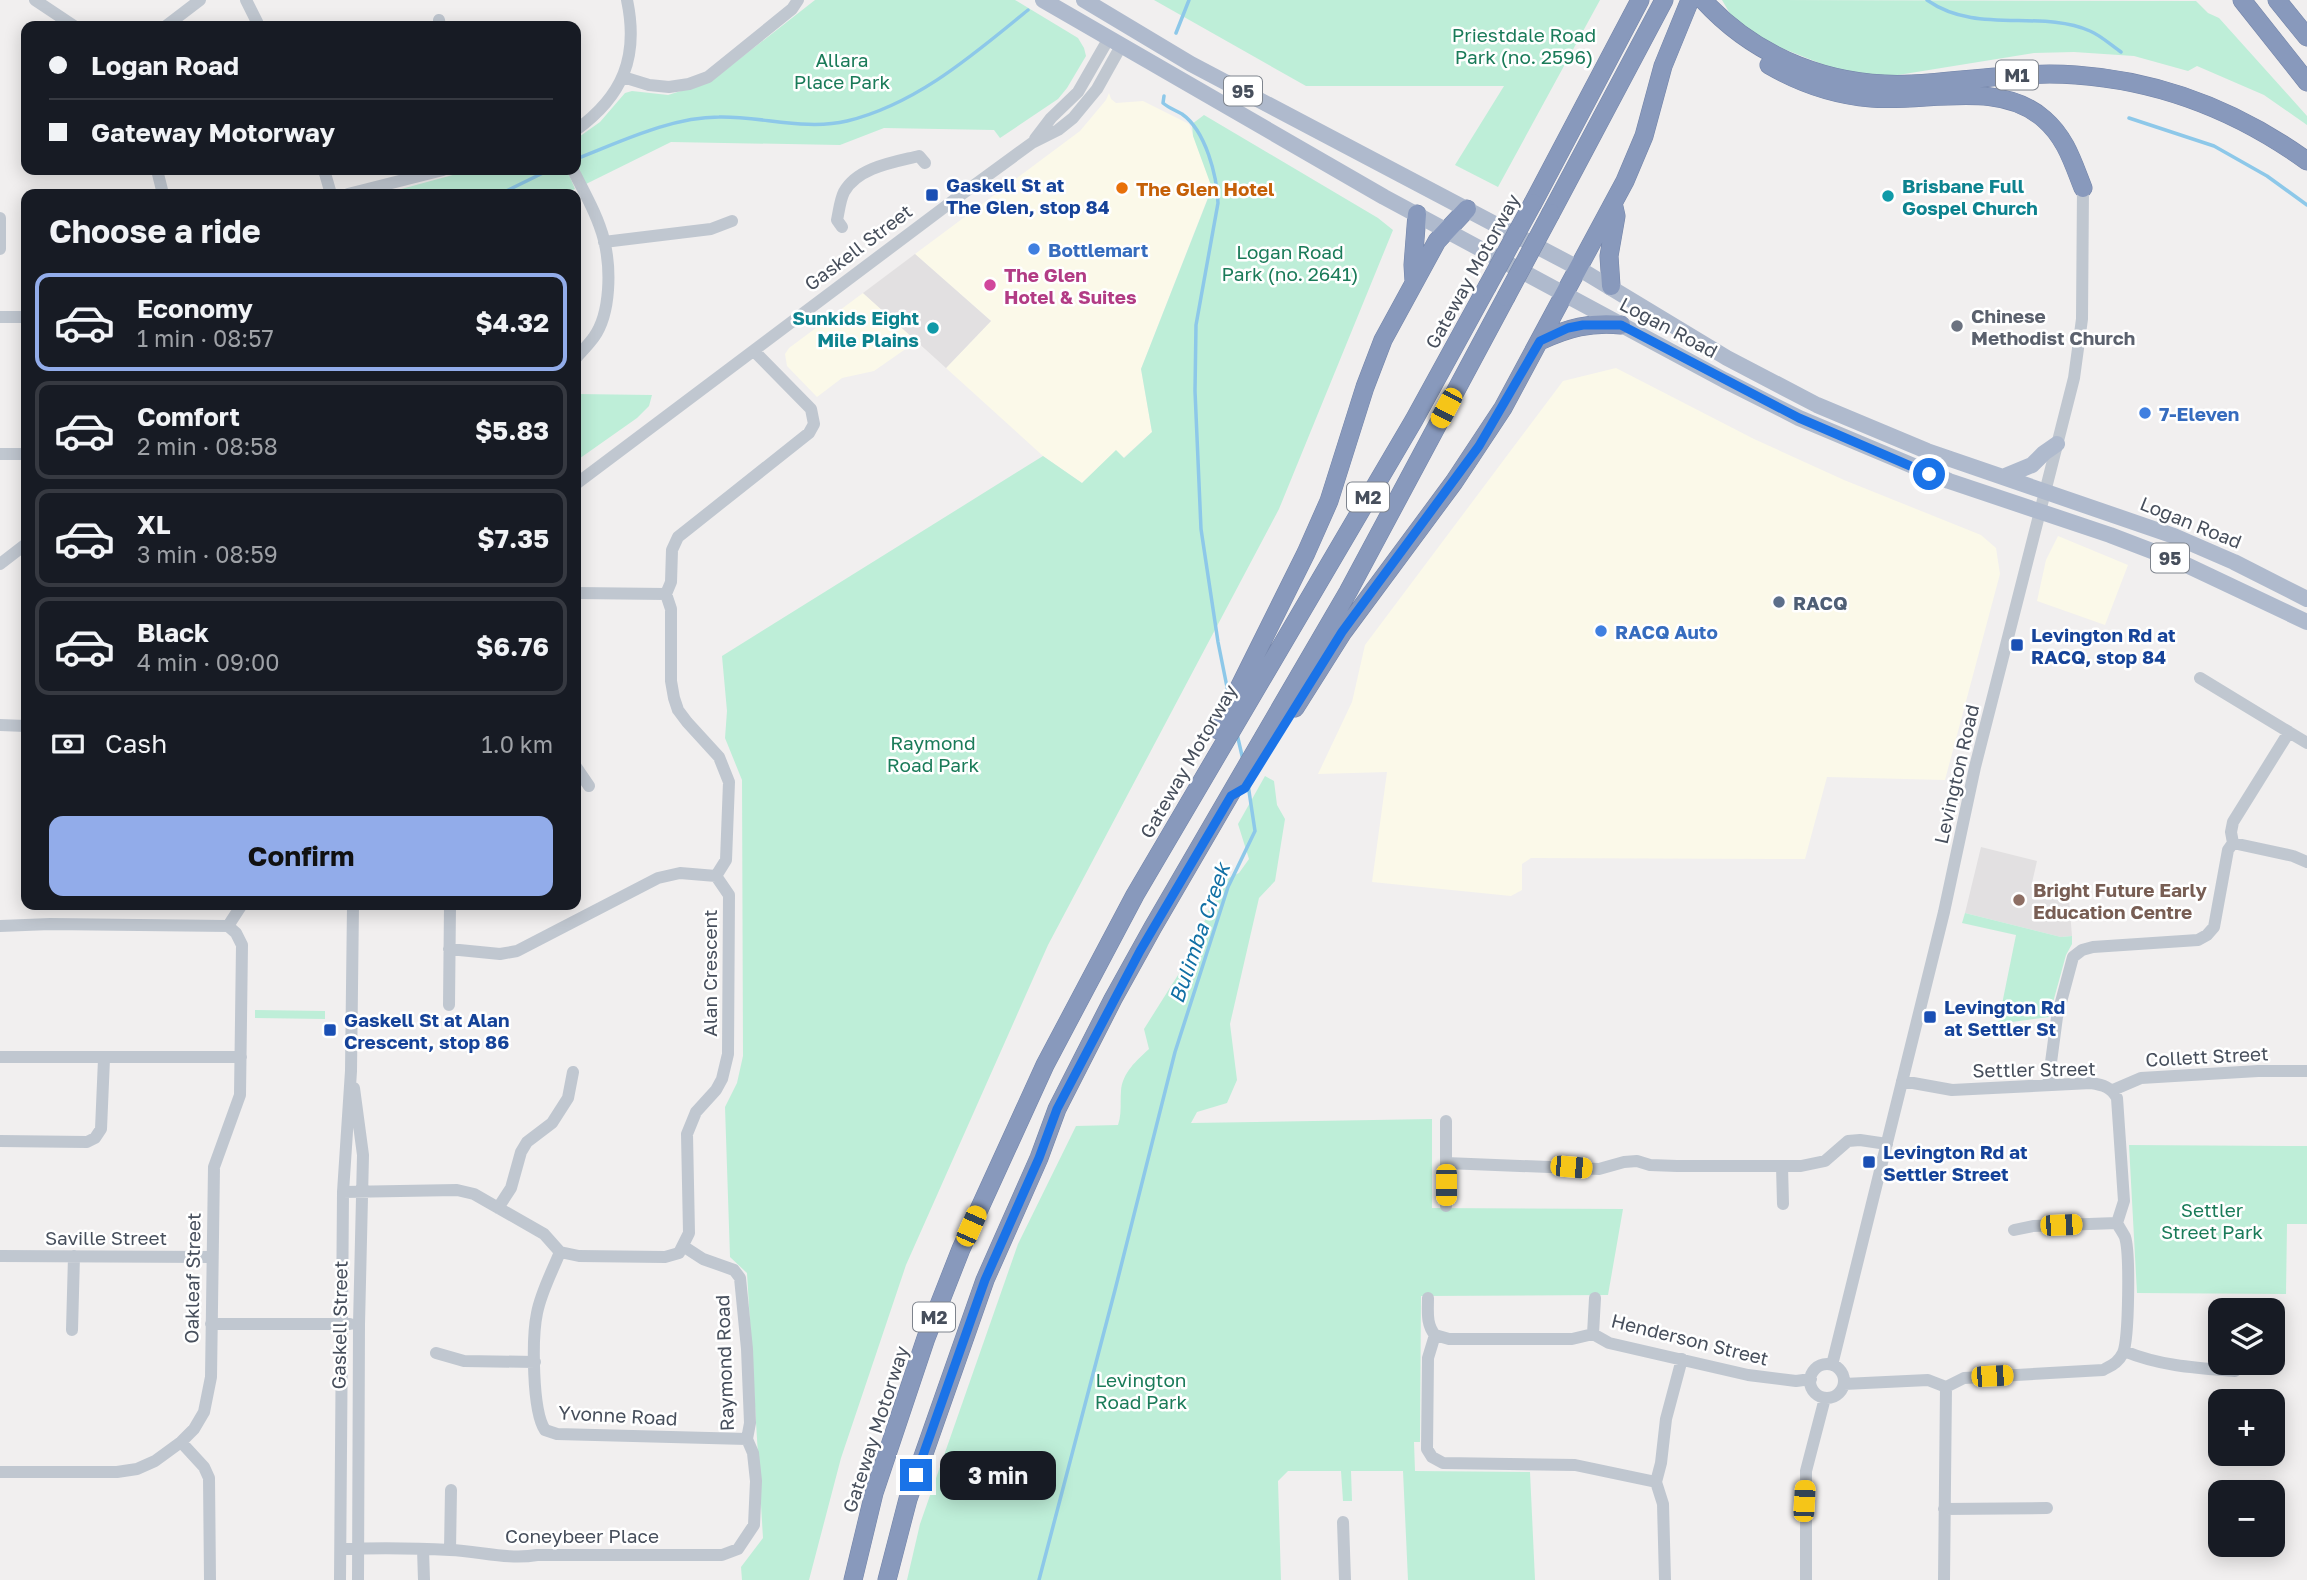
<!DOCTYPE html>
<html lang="en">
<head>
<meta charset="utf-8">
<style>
	:root { --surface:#171b24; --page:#242831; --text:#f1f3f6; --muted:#9ea1a6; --line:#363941; --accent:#92acea }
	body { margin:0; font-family:"Golos Text",sans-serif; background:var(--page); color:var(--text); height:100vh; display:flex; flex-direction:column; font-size:26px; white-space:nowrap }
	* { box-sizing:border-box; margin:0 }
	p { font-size:23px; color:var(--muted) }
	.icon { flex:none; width:38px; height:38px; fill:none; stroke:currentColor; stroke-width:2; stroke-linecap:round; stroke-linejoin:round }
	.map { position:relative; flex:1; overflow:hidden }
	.details { position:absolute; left:21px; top:189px; width:560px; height:721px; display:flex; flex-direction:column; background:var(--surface); border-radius:14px; box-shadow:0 4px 18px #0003 }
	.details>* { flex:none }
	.top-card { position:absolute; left:21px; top:21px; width:560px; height:154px; border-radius:14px; box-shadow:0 4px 18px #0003; display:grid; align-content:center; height:154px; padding:0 28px; background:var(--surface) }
	.fabs { position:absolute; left:2208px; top:1298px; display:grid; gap:14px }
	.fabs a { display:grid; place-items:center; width:77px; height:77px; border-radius:14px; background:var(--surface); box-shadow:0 4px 18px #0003; font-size:35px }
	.end { position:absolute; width:32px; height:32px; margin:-16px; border:9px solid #1a73e8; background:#fff; box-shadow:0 0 0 4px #fff }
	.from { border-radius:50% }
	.bubble { position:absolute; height:49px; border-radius:14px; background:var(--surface); box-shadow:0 4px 18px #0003; font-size:23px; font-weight:700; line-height:49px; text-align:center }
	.car { position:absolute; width:21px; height:42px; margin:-21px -10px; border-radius:9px; box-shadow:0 0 5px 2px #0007; background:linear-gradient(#f5c518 24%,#345 0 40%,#f5c518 0 76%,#345 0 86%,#f5c518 0) }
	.top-card b { display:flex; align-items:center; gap:24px; height:66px; font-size:26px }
	.top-card b+b { border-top:2px solid var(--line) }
	.top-card i { width:18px; height:18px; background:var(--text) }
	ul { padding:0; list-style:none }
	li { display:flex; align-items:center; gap:21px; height:98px; margin:0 14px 10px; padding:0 14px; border:4px solid var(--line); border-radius:14px }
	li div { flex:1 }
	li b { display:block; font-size:26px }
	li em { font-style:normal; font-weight:700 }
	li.current { border-color:var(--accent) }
	li>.icon { width:63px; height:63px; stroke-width:1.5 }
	h2 { padding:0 28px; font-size:32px; line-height:84px }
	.pay { display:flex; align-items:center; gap:18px; height:77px; padding:0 28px; font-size:26px }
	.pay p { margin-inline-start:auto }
	.button { display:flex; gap:14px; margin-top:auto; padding:14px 28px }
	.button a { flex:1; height:80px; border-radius:14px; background:var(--accent); color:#111; font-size:28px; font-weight:700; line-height:80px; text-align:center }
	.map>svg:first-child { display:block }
	.commercial { fill:#fbf9e9 }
	.education { fill:#e2e0e1 }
	.green { fill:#beeed8 }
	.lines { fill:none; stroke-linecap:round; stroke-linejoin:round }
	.stream { stroke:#8dc8e9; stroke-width:3.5 }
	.highway-casing { stroke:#7384a8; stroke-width:19 }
	.minor { stroke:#c0c7d0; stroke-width:12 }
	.major { stroke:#afbacd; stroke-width:16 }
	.highway { stroke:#8899bc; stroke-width:18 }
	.highway-bridge-casing { stroke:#7384a8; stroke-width:19; stroke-linecap:butt }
	.highway-bridge { stroke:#8899bc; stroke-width:18 }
	.route { stroke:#1a73e8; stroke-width:9 }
	.food-dot { fill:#e8710a; stroke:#fff; stroke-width:2.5 }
	.transit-dot { fill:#1a4fb4; stroke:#fff; stroke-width:2.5 }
	.culture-dot { fill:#0f9aa8; stroke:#fff; stroke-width:2.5 }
	.shop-dot { fill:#3f7fe0; stroke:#fff; stroke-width:2.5 }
	.hotel-dot { fill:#d1479c; stroke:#fff; stroke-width:2.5 }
	.worship-dot { fill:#6b7280; stroke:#fff; stroke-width:2.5 }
	.service-dot { fill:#5c6f8a; stroke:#fff; stroke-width:2.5 }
	.education-dot { fill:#8d6e63; stroke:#fff; stroke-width:2.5 }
	.labels { text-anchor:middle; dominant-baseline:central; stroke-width:5; stroke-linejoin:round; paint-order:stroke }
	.shield { fill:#fff; stroke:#7e848d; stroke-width:2 }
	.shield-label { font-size:18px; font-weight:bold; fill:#474f5c }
	.park-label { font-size:19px; fill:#1a7b59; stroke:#fff }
	.transit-label { font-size:19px; font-weight:bold; fill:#164399; stroke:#fff; text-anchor:start }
	.culture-label { font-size:19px; font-weight:bold; fill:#0d838f; stroke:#fff; text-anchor:start }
	.food-label { font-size:19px; font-weight:bold; fill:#c56008; stroke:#fff; text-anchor:start }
	.street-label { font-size:19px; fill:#474f5c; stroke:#fff }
	.shop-label { font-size:19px; font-weight:bold; fill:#366cbe; stroke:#fff; text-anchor:start }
	.hotel-label { font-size:19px; font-weight:bold; fill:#b23c85; stroke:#fff; text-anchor:start }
	.worship-label { font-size:19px; font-weight:bold; fill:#5b616d; stroke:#fff; text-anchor:start }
	.service-label { font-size:19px; font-weight:bold; fill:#4e5e75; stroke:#fff; text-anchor:start }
	.education-label { font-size:19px; font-weight:bold; fill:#785e54; stroke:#fff; text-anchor:start }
	.water-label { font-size:21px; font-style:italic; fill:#1170a5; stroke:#fff }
</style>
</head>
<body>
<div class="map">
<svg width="2307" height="1580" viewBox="0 0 2307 1580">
	<rect width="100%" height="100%" fill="#f1efef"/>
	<!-- commercial -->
	<path class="commercial" d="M1109,93L1111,99L1116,103L1143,101L1189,124L1212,187L1141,369L1152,432L1123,458L1116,451L1082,483L1043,456L946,368L991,321L915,254L1080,131L1106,100Z
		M863,293L917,341L874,371L842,378L817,397L787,366L785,354L789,348Z
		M1616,368L1754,439L1844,480L1981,535L1996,548L2000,574L1945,780L1827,777L1805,859L1531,858L1522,864V890L1511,896L1372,882L1387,772L1318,774L1352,702L1365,645L1563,381Z
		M2058,536L2128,565L2105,625L2037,601L2046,560Z"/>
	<!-- education -->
	<path class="education" d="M915,254L991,321L946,368L863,293Z
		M1981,847L2037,861L2031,887L2068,886L2072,936L2061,937L1965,913Z"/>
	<!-- green -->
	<path class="green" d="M815,0H1015L1078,38L1084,48L1086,56L1067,88L1058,99L1000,138L994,130L884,128L840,145L671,142L584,185L576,168V139L600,122L625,93L632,91L668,95L710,82Z
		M1154,0H1600L1498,187L1455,165L1504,86H1306Z
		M1722,0L2196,1L2208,13L2219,18L2307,116V125L2264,95L2197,66L2188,71L2134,56L2074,52L2034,53L1898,75H1862L1832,68L1763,41L1735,22Z
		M1204,115L1378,218L1393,230L1279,509L1048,945L906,1265L841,1458L809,1580H742L741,1567L763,1538L747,1273L730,1257L725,1107L737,1083L743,1056L742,780L725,738L727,711L722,656L1043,456L1082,483L1116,450L1124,458L1152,432L1141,369L1212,188L1193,136L1192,124Z
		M471,170H567L575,189L563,194H383Z
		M576,394L652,395L649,406L637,418L576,461Z
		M1265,776L1274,781L1277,805L1285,819L1275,881L1259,898L1230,1024L1237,1080L1227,1103L1197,1112L1191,1123L1432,1119V1208L1623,1209L1608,1295L1421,1296L1420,1442H1414L1415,1471L1530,1472L1535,1580H1408L1403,1471H1351L1352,1501H1343L1341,1471H1288L1278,1481L1281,1580H907L920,1524L1018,1244L1076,1126L1118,1125C1122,1113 1120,1103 1121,1091C1122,1073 1137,1060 1149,1049L1144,1029L1195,948L1218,883L1239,873L1249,859L1238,824Z
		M1965,913L2061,937L2072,936V944L2066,955L2049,1017L1998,1024L2016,935L1962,923Z
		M255,1010L325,1011V1019L255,1018Z
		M2129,1145L2307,1146V1224H2287L2286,1294L2137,1293Z"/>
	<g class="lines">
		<!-- stream -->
		<path class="stream" d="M1927,0C1976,35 2040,9 2090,31C2100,35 2111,45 2121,52
			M1176,33L1189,0
			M1164,96L1163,103C1169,108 1175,110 1182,114C1206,131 1217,176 1218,203L1196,325L1195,391L1201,529L1218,642L1228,692
			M2129,118L2214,146L2267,176L2307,205
			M576,159C620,142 671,117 719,117C761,116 805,131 847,121C917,104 974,54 1028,10
			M500,194L549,170
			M1237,734L1243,760
			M1039,1580L1115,1290L1175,1052L1228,887L1255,831L1247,778"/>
		<defs>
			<path id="highway" d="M1703,0C1757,59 1833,88 1912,84C1967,81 2022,71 2076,75C2161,81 2239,112 2307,161
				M2242,0L2307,82
				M2277,0L2307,37
				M1769,65C1800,83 1836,95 1871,98C1926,103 1999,79 2044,119C2066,138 2073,163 2083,188
				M1533,203L1640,0
				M1551,213L1664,0
				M1414,281L1413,265L1417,214
				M1611,286L1609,256L1616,216L1614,207
				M1540,341C1568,328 1590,322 1621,325
				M1295,708L1343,632L1454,482L1503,408L1625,181L1644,136L1663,66L1690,0
				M1218,730L1306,553L1329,501L1365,387L1383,340L1437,241L1467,209
				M853,1580L874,1493L926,1338L961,1249L1045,1065L1135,895L1414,420L1487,287
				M887,1580L908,1499L985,1280L1039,1158L1057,1109L1113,999L1153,927L1348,592L1506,297"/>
		</defs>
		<!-- highway casing -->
		<use href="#highway" class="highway-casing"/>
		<!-- minor -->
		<path class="minor" d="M35,0L74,26
			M246,0L259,26
			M439,20L440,26
			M166,26L200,0
			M623,77L649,85L669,87L689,84L708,77L792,9L798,0
			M576,130C623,96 639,57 627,0
			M1035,139L1051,118L1078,92L1109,38
			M157,170L163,194
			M324,170L331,194
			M573,170C584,192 598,216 604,240C611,268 611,313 594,337C589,344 582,351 576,358
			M348,194L443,170
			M0,218V249
			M842,227L837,220C839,211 840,200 844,192C858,167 895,162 919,156L925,163
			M604,242L711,229L732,221
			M0,317H26
			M0,454H26
			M576,484L958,197L1032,143L1058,130L1073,118L1097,89L1121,46
			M0,564L26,544
			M576,593L666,594
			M0,725L26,726
			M2289,732L2307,743
			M576,767L589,786
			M2233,843L2293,856L2307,862
			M0,926L50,924L228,926L241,906
			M449,949L500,954L517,951L658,878L680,873L716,876
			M449,1005L450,905
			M0,1057H241
			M2048,1085L2057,1017L2073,957L2082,950L2093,947L2198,940L2207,935L2214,927L2228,850L2233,843L2231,832L2233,822L2289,732L2200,678
			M354,1088L363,1155L359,1324L358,1580
			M2113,1090L2141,1078L2258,1071H2307
			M0,1141L87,1142L95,1138L101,1129L104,1059
			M1446,1163L1599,1169L1624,1162L1637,1161L1650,1165L1677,1166H1801L1825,1161L1848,1141L1860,1140L1887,1144
			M1782,1166L1783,1204
			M343,1192L457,1190L474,1194L544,1234L560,1252L579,1256L665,1257L679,1253L689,1233L687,1134L696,1112L716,1090L722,1079L728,1054L729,895L716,876L726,860L729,782L719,757L687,722L678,710L674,698L671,681V609L666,594L671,582L672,550L678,537L809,433L814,424L811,409L755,352
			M1446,1206V1121
			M498,1208L511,1188L521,1152L527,1142L552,1123L568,1098L573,1072
			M2014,1230L2033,1226L2117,1223
			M560,1252C552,1272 541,1292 537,1313C532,1337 532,1411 545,1430L557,1434L747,1439
			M0,1256L212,1257
			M1428,1298C1428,1312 1426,1324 1435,1335L1428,1358L1427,1449L1432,1457L1443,1463L1575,1465L1656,1482
			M211,1324H350
			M72,1330L74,1256
			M1593,1334L1595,1298
			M1435,1335L1449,1339H1572L1593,1334L1609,1343L1748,1375L1796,1381L1811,1379
			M2124,1351C2160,1366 2196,1368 2235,1371
			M436,1353L464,1361L535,1362
			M1810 1381a17 17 0 1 1 34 0a17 17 0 1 1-34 0Z
			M1832,1365L1944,912L1975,767L2074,378L2082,319L2083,188
			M1844,1384L1928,1380L1946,1387L1964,1378L2103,1370C2112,1365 2118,1363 2123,1353C2129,1338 2130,1252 2125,1237C2123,1233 2119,1227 2117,1223L2124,1201L2117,1098C2111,1087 2103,1085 2091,1083L1952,1090L1902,1081
			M181,1442L204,1467L209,1478L210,1580
			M0,1472H117L137,1469L155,1461L181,1442L194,1429L204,1412L211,1377L214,1167L240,1095L242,945L236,933L228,926
			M1944,1509L2047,1508
			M1343,1522L1345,1580
			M341,1549C377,1548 414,1548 450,1550C479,1551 508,1560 537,1555H722L738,1549L754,1525L756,1481L753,1453L747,1439L750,1423L747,1349L740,1278L734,1270L703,1259L683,1246
			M423,1549L424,1580
			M450,1550L451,1490
			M340,1580L343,1192L351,1071L353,905
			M1665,1580L1663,1504L1656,1482L1661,1463L1666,1419L1682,1359
			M1806,1580V1471L1825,1398
			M1944,1580L1946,1387"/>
		<!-- major -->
		<path class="major" d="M1043,0L1384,197L1724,380L1799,418L1949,481L2110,535L2178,561L2307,622
			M1084,0L1191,64L1578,268L1727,358L1817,405L1927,451L2174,536L2234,562L2307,599
			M2003,477L2032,465L2044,453L2057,444"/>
		<!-- highway -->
		<use href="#highway" class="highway"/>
		<defs>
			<path id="highway-bridge" d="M1487,287L1533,203
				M1506,297L1551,213"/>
		</defs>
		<!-- highway-bridge casing -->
		<use href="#highway-bridge" class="highway-bridge-casing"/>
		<!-- highway-bridge -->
		<use href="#highway-bridge" class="highway-bridge"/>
	</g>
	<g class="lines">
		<!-- route -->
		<path class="route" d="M916,1475L985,1280L1039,1158L1057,1109L1140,951L1231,796L1245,788L1342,632L1479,446L1540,341L1568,328L1583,325H1621L1799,418L1929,474"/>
	</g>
	<!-- markers -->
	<circle class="food-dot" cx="1122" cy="188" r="7"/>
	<g class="transit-dot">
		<rect x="925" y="188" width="14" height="14" rx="3.5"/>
		<rect x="2010" y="638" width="14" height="14" rx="3.5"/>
		<rect x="1923" y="1010" width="14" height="14" rx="3.5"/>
		<rect x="323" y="1023" width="14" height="14" rx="3.5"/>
		<rect x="1862" y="1155" width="14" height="14" rx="3.5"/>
	</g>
	<g class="culture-dot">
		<circle cx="1888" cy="196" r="7"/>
		<circle cx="933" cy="328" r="7"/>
	</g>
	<g class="shop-dot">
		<circle cx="1034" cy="249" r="7"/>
		<circle cx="2145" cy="413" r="7"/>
		<circle cx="1601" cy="631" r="7"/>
	</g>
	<circle class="hotel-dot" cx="990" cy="285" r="7"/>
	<circle class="worship-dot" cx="1957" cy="326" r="7"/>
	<circle class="service-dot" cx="1779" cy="602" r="7"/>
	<circle class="education-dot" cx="2019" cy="900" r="7"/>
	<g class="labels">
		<!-- shield labels -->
		<g class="shield">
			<rect x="1996" y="60.5" width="42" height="29" rx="5"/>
			<rect x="1224" y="76.5" width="38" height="29" rx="5"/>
			<rect x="1347" y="482.5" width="42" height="29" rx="5"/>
			<rect x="2151" y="543.5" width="38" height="29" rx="5"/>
			<rect x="913" y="1302.5" width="42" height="29" rx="5"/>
		</g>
		<g class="shield-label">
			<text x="2017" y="75">M1</text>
			<text x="1243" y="91">95</text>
			<text x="1368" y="497">M2</text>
			<text x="2170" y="558">95</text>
			<text x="934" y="1317">M2</text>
		</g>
		<!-- park labels -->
		<g class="park-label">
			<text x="1524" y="34">Priestdale Road<tspan x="1524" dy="22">Park (no. 2596)</tspan></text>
			<text x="842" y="59">Allara<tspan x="842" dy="22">Place Park</tspan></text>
			<text x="1290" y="251">Logan Road<tspan x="1290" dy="22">Park (no. 2641)</tspan></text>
			<text x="933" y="742">Raymond<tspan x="933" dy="22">Road Park</tspan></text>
			<text x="2212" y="1209">Settler<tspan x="2212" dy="22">Street Park</tspan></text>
			<text x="1141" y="1379">Levington<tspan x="1141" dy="22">Road Park</tspan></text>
		</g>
		<!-- transit labels -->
		<g class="transit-label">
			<text x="946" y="184">Gaskell St at<tspan x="946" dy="22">The Glen, stop 84</tspan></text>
			<text x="2031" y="634">Levington Rd at<tspan x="2031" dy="22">RACQ, stop 84</tspan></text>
			<text x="1944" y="1006">Levington Rd<tspan x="1944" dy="22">at Settler St</tspan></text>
			<text x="344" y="1019">Gaskell St at Alan<tspan x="344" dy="22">Crescent, stop 86</tspan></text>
			<text x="1883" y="1151">Levington Rd at<tspan x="1883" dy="22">Settler Street</tspan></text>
		</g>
		<!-- culture labels -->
		<g class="culture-label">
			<text x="1902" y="185">Brisbane Full<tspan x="1902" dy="22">Gospel Church</tspan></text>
			<text x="919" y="317" text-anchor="end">Sunkids Eight<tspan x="919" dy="22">Mile Plains</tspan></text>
		</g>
		<!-- food labels -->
		<g class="food-label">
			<text x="1136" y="188">The Glen Hotel</text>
		</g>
		<!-- street labels -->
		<g class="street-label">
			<text transform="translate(858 247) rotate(-37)">Gaskell Street</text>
			<text transform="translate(1472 271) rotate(-61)">Gateway Motorway</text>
			<text transform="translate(1669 327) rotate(28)">Logan Road</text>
			<text transform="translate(2191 522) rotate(22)">Logan Road</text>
			<text transform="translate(1188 761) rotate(-60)">Gateway Motorway</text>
			<text transform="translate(1956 774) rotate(-77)">Levington Road</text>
			<text transform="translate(709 973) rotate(-90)">Alan Crescent</text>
			<text transform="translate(2207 1056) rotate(-3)">Collett Street</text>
			<text transform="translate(2034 1069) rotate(-1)">Settler Street</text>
			<text x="106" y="1237">Saville Street</text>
			<text transform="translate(192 1278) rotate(-89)">Oakleaf Street</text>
			<text transform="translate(339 1325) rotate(-89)">Gaskell Street</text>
			<text transform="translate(1690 1339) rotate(14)">Henderson Street</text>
			<text transform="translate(724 1363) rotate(-92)">Raymond Road</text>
			<text transform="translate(618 1415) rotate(3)">Yvonne Road</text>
			<text transform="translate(875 1429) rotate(-72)">Gateway Motorway</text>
			<text x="582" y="1535">Coneybeer Place</text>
		</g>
		<!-- shop labels -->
		<g class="shop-label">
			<text x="1048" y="249">Bottlemart</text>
			<text x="2159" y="413">7-Eleven</text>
			<text x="1615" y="631">RACQ Auto</text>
		</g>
		<!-- hotel labels -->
		<g class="hotel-label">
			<text x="1004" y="274">The Glen<tspan x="1004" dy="22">Hotel &amp; Suites</tspan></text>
		</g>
		<!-- worship labels -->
		<g class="worship-label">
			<text x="1971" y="315">Chinese<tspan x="1971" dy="22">Methodist Church</tspan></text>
		</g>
		<!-- service labels -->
		<g class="service-label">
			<text x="1793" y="602">RACQ</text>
		</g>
		<!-- education labels -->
		<g class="education-label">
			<text x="2033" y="889">Bright Future Early<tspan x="2033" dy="22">Education Centre</tspan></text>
		</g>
		<!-- water labels -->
		<g class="water-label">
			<text transform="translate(1199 933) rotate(-71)">Bulimba Creek</text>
		</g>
	</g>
</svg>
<div class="fabs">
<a><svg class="icon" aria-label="layers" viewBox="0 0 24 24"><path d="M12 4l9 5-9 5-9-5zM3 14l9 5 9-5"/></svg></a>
<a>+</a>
<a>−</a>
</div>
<i class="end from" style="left:1929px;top:474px"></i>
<i class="end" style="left:916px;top:1475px"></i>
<div class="bubble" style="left:940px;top:1451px;width:116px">3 min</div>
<i class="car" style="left:1446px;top:408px;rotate:208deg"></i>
<i class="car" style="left:1571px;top:1167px;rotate:95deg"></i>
<i class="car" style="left:1446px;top:1185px;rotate:180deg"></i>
<i class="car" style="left:2061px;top:1225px;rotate:88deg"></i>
<i class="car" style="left:971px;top:1226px;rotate:24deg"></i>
<i class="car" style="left:1992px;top:1376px;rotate:87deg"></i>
<i class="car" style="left:1804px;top:1501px;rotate:3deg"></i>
<div class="top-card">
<b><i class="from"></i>Logan Road</b>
<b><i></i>Gateway Motorway</b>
</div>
<section class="details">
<h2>Choose a ride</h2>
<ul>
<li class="current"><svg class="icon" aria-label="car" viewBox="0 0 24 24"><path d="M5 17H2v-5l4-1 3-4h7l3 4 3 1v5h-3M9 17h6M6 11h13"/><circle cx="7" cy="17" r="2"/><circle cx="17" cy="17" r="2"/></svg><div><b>Economy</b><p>1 min · 08:57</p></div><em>$4.32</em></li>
<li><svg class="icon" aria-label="car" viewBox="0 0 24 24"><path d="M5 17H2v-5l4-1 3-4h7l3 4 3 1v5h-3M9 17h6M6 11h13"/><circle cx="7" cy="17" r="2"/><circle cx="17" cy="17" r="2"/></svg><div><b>Comfort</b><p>2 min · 08:58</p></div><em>$5.83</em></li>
<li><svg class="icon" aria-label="car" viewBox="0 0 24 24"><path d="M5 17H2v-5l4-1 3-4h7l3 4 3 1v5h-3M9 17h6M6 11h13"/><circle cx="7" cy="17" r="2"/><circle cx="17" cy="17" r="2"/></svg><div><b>XL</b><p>3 min · 08:59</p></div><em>$7.35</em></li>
<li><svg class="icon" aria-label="car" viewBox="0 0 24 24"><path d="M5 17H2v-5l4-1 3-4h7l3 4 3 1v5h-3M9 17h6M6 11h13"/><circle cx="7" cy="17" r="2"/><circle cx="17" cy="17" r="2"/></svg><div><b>Black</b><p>4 min · 09:00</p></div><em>$6.76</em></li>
</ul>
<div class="pay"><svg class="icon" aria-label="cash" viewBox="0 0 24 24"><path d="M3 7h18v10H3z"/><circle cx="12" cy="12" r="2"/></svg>Cash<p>1.0 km</p></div>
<div class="button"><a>Confirm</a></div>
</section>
</div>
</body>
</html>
